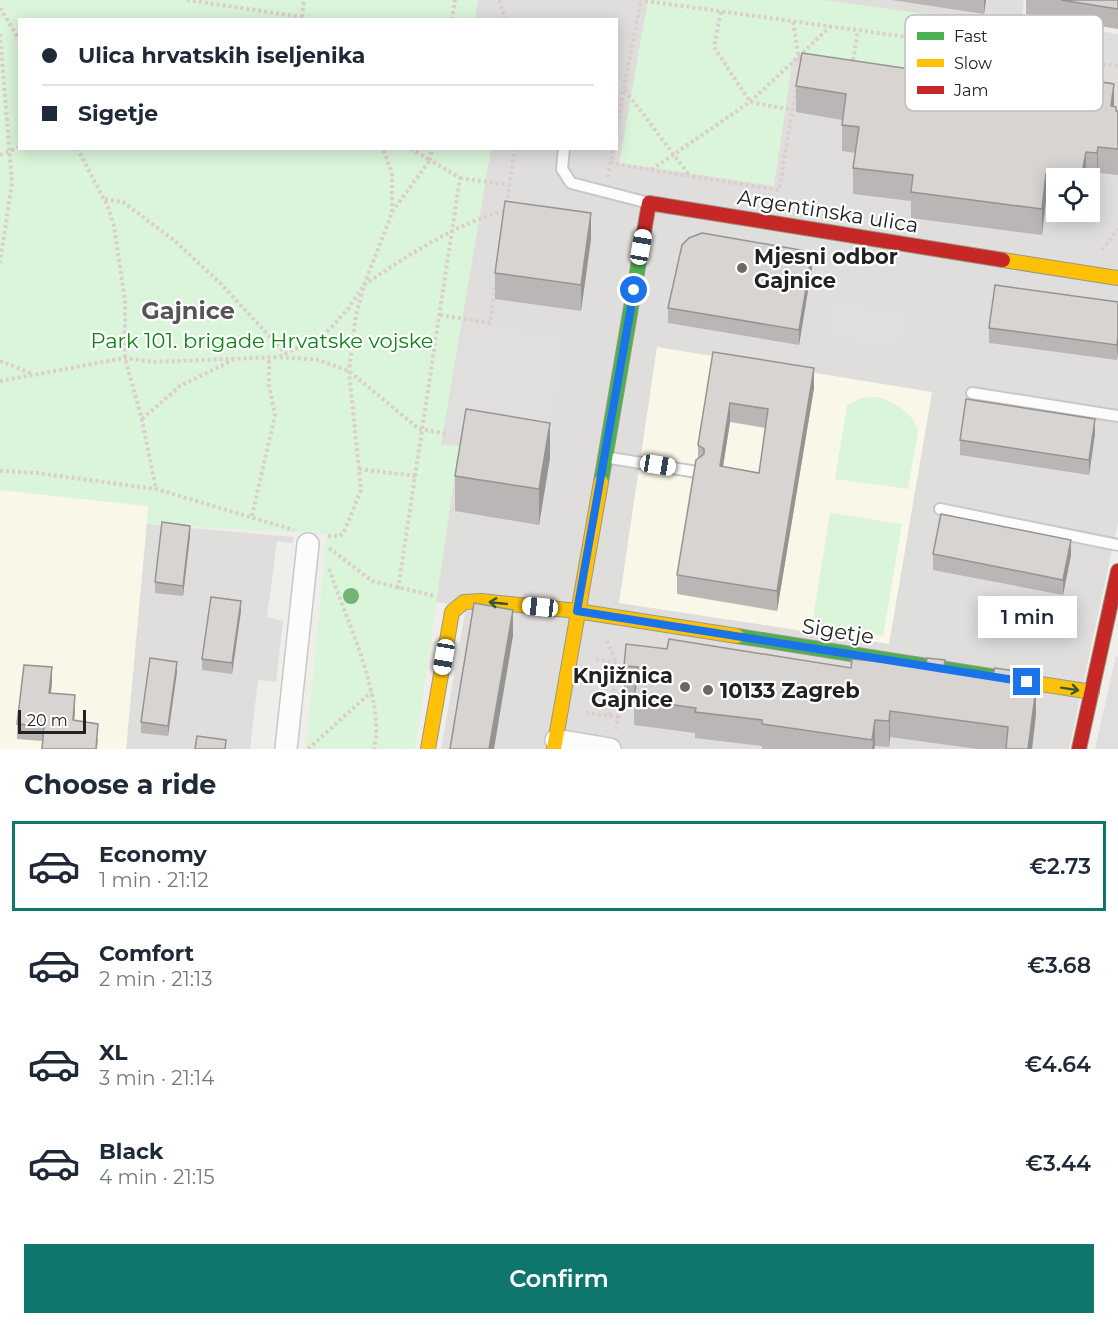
<!DOCTYPE html>
<html lang="en">
<head>
<meta charset="utf-8">
<style>
	:root { --surface:#fff; --page:#f6f6f7; --text:#1f2937; --muted:#747a83; --line:#e0e1e3; --accent:#0f766e }
	body { margin:0; font-family:Montserrat,sans-serif; background:var(--page); color:var(--text); height:100vh; display:flex; flex-direction:column; font-size:22px; white-space:nowrap }
	* { box-sizing:border-box; margin:0 }
	p { font-size:20px; color:var(--muted) }
	.icon { flex:none; width:33px; height:33px; fill:none; stroke:currentColor; stroke-width:2; stroke-linecap:round; stroke-linejoin:round }
	.map { position:relative; height:749px; overflow:hidden }
	.side { display:flex; flex-direction:column; background:var(--surface); flex:1 }
	.side>* { flex:none }
	.guide { position:absolute; left:18px; top:18px; width:600px; height:132px; border-radius:0px; box-shadow:0 3px 15px #0003; display:grid; align-content:center; height:132px; padding:0 24px; background:var(--surface) }
	.buttons { position:absolute; left:1046px; top:168px; display:grid; gap:12px }
	.buttons a { display:grid; place-items:center; width:54px; height:54px; border-radius:0px; background:var(--surface); box-shadow:0 3px 15px #0003; font-size:30px }
	.scale { position:absolute; left:18px; bottom:15px; width:68px; box-sizing:border-box; padding-left:6px; border:3px solid #222; border-top:0; font-size:16px; line-height:21px; white-space:nowrap; color:#222; -webkit-text-stroke:4px #fff; paint-order:stroke }
	.end { position:absolute; width:27px; height:27px; margin:-14px; border:8px solid #1a73e8; background:#fff; box-shadow:0 0 0 3px #fff }
	.from { border-radius:50% }
	.bubble { position:absolute; height:42px; border-radius:0px; background:var(--surface); box-shadow:0 3px 15px #0003; font-size:20px; font-weight:600; line-height:42px; text-align:center }
	.car { position:absolute; width:18px; height:36px; margin:-18px -9px; border-radius:8px; box-shadow:0 0 4px 2px #0007; background:linear-gradient(#fff 24%,#345 0 40%,#fff 0 76%,#345 0 86%,#fff 0) }
	.guide b { display:flex; align-items:center; gap:21px; height:57px; font-size:22px }
	.guide b+b { border-top:2px solid var(--line) }
	.guide i { width:15px; height:15px; background:var(--text) }
	ul { padding:0; list-style:none }
	li { display:flex; align-items:center; gap:18px; height:90px; margin:0 12px 9px; padding:0 12px; border:3px solid transparent; border-radius:0px }
	li div { flex:1 }
	li b { display:block; font-size:22px }
	li em { font-style:normal; font-weight:600 }
	li.selected { border-color:var(--accent) }
	li>.icon { width:54px; height:54px; stroke-width:1.5 }
	h2 { padding:0 24px; font-size:27px; line-height:72px }
	.action { display:flex; gap:12px; margin-top:auto; padding:12px 24px }
	.action a { flex:1; height:69px; border-radius:0px; background:var(--accent); color:#fff; font-size:24px; font-weight:600; line-height:69px; text-align:center }
	.map>svg:first-child { display:block }
	.residential { fill:#dfdedc; fill-rule:evenodd }
	.education { fill:#f8f7e8 }
	.park { fill:#daf5da }
	.parking { fill:#e0dfde }
	.lines { fill:none; stroke-linecap:round; stroke-linejoin:round }
	.lane-casing { stroke:#c9c8c7; stroke-width:14 }
	.street-casing { stroke:#c9c8c7; stroke-width:24 }
	.fast-casing { stroke:#999a82; stroke-width:16 }
	.slow-casing { stroke:#999a82; stroke-width:16 }
	.jam-casing { stroke:#999a82; stroke-width:16 }
	.path { stroke:#dccecd; stroke-width:4; stroke-dasharray:3 3; stroke-linecap:butt }
	.lane { stroke:#fdfcfc; stroke-width:10 }
	.street { stroke:#fdfcfc; stroke-width:21 }
	.fast { stroke:#4caf50; stroke-width:14 }
	.slow { stroke:#ffc107; stroke-width:14 }
	.jam { stroke:#c62828; stroke-width:14 }
	.tree { fill:#73b476 }
	.wall { fill:#b9b6b5; fill-rule:evenodd }
	.shaded-wall { fill:#969493 }
	.building { fill:#d7d4d2; stroke:#969493; stroke-width:1.5; fill-rule:evenodd }
	.oneway { stroke:#335a34 }
	.route { stroke:#1a73e8; stroke-width:8 }
	.poi-dot { fill:#6a6968; stroke:#fff; stroke-width:2 }
	.labels { text-anchor:middle; dominant-baseline:central; stroke-width:4.5; stroke-linejoin:round; paint-order:stroke }
	.street-label { font-size:21px; fill:#222; stroke:#fff }
	.poi-label { font-size:21px; font-weight:bold; fill:#222; stroke:#fff; text-anchor:start }
	.park-label { font-size:21px; fill:#0c8416; stroke:#fff }
	.quarter-label { font-size:24px; font-weight:bold; fill:#555; stroke:#fff }
	.key { fill:#fff; stroke:#bdbdbd; stroke-width:1.5 }
	.key-label { font-size:16px; fill:#222 }
</style>
</head>
<body>
<div class="map">
<svg width="1118" height="749" viewBox="0 0 1118 749">
	<rect width="100%" height="100%" fill="#f0eeeb"/>
	<!-- residential -->
	<path class="residential" d="M450,0H1024L1022,17L1118,34V522L1069,749H441L466,607L390,594L425,149L616,148V20L447,19ZM1056,178H1089V212H1056Z
		M147,524L294,537L292,543L277,541L267,617L283,621L276,682L258,680L250,749H126Z"/>
	<!-- education -->
	<path class="education" d="M657,347L932,392L889,644L619,603Z
		M0,490L148,506L126,749H0Z"/>
	<!-- park -->
	<path class="park" d="M0,0H478L475,20H20V148L491,149L441,445L459,446L415,749H306L327,534L147,524L148,506L0,490Z
		M648,0H825L939,16L926,78L793,58L774,186L619,163Z
		M878,397C895,403 914,413 918,431L908,489L835,479L847,406L860,398Z
		M830,513L902,524L883,636L812,625Z"/>
	<!-- parking -->
	<path class="parking" d="M843,303L897,312L906,316L904,334L896,347L839,339L830,330L834,304Z
		M463,321L566,339L548,450L445,433Z
		M1116,656L1118,657V749H1095Z"/>
	<g class="lines">
		<defs>
			<path id="lane" d="M564,148L562,169L571,183L649,203
				M972,393L1118,416
				M604,457L697,472
				M940,509L1118,545"/>
			<path id="street" d="M556,740L610,749
				M286,749L308,544"/>
			<path id="fast" d="M601,482L644,232
				M737,636L1009,679"/>
			<path id="slow" d="M1003,260L1118,278
				M1009,679L1092,692
				M428,749L452,612L464,602L481,601L577,611L737,636
				M554,749L601,482"/>
			<path id="jam" d="M644,232L649,203L1003,260
				M1079,749L1118,571"/>
		</defs>
		<!-- lane casing -->
		<use href="#lane" class="lane-casing"/>
		<!-- street casing -->
		<use href="#street" class="street-casing"/>
		<!-- fast casing -->
		<use href="#fast" class="fast-casing"/>
		<!-- slow casing -->
		<use href="#slow" class="slow-casing"/>
		<!-- jam casing -->
		<use href="#jam" class="jam-casing"/>
		<!-- path -->
		<path class="path" d="M187,0L302,17
			M499,0L506,20
			M639,0L1118,66
			M0,8L20,41
			M721,12L714,47L750,102L792,110
			M302,17L304,0
			M452,20L455,0
			M793,22L800,65
			M0,34L12,183L0,263
			M852,66L858,31
			M934,76L939,42
			M625,90L689,175
			M616,130L641,0
			M77,148L108,207L114,226L125,301V358L142,420L156,489
			M0,155L20,147
			M610,163L651,170L750,102L830,27
			M651,170L779,190L797,84
			M608,177L613,148
			M460,178L510,185
			M105,199L123,202L175,241L221,284L286,354
			M507,204L515,148
			M392,212L430,160L410,148
			M1102,250L1118,229
			M440,315L490,323L495,286
			M280,357L319,360L349,371L419,429L448,434
			M0,361L33,374
			M0,381L125,358L152,362L279,357L325,334L348,309L364,285L392,213V174L383,148
			M142,419L180,386L233,360
			M359,469L416,476
			M0,471L37,473L156,489L294,530
			M252,516L275,415L269,386V359
			M328,536H340L344,532L361,490L349,371L356,315L364,285C402,259 461,220 506,211
			M329,548L372,581L435,596
			M329,569C345,616 386,701 374,749
			M398,589L460,178L430,160L432,148
			M607,641L616,662
			M596,659L618,663L609,716
			M586,713L618,717L616,729
			M308,749L371,692"/>
		<!-- lane -->
		<use href="#lane" class="lane"/>
		<!-- street -->
		<use href="#street" class="street"/>
		<!-- fast -->
		<use href="#fast" class="fast"/>
		<!-- slow -->
		<use href="#slow" class="slow"/>
		<!-- jam -->
		<use href="#jam" class="jam"/>
	</g>
	<!-- trees -->
	<circle class="tree" cx="351" cy="596" r="8"/>
	<!-- wall -->
	<path class="wall" d="M892,0H986L984,14Z
		M1026,0H1118V29L1026,14Z
		M796,86L1114,106L1116,111H1118V175L1098,173L1097,179L1056,178V202L1046,200L1042,235L911,218V201L853,194V168L856,153L842,151V120L796,112Z
		M591,239L581,311L495,299V273Z
		M812,267L799,345L668,323V308Z
		M1118,302L1117,360L989,343V328Z
		M713,352L814,388L777,611L677,594V575L698,458V445ZM730,422L766,428L759,473L723,467Z
		M1095,434L1089,475L960,455V440Z
		M550,458L539,525L455,511V476Z
		M190,536L183,596L155,593V582Z
		M933,554L1071,555L1063,595L933,570Z
		M241,611L232,674L202,670V659Z
		M667,649L851,668L945,667L1015,685L1036,714L1032,749H977L890,737L889,747L875,746L874,749H762V746L695,738V733L634,725V693L624,692V666Z
		M177,672L168,736L141,733V722Z
		M52,682L51,693L75,710L74,720L98,739L97,749H42L43,741L17,739V724Z"/>
	<!-- shaded-wall -->
	<path class="shaded-wall" d="M984,0H986L984,14Z
		M1114,84V110L1111,106Z
		M1098,147V173L1097,179V153Z
		M1086,152V178H1081Z
		M1046,174V200L1042,235V209Z
		M591,213V239L581,311V285Z
		M812,252V267L799,345V330Z
		M1118,335V350L1117,360V345Z
		M814,368V388L777,611V591Z
		M730,403V422L720,485V466Z
		M1095,419V434L1089,475V460Z
		M550,423V458L539,525V489Z
		M190,526V536L183,596V586Z
		M1071,540V555L1063,595V580Z
		M241,601V611L232,674V663Z
		M513,610V636L494,749H489Z
		M177,662V672L168,736V726Z
		M52,667V682L49,709V693Z
		M1036,688V714L1032,749H1028Z
		M75,695V710L73,735V720Z
		M890,711V737L889,747V721Z
		M875,720V746L874,749H872Z"/>
	<!-- building -->
	<path class="building" d="M1061,0H1118V9Z
		M802,53L1004,83L1006,67L1114,84L1111,106L1116,107V111H1118V149L1098,147L1097,153L1086,152L1081,178H1066L1046,174L1042,209L911,192L913,175L853,168L859,127L842,125L846,94L796,86Z
		M505,201L591,213L581,285L495,273Z
		M702,233L812,252L799,330L668,308L682,245L689,238Z
		M995,285L1118,302V335L1117,345L989,328Z
		M713,352L814,368L777,591L677,575L696,460L704,454V449L698,445ZM730,403L768,409L759,473L720,466Z
		M966,399L1095,419L1089,460L960,440Z
		M466,409L550,423L539,489L455,476Z
		M941,514L1071,540L1063,580L933,554Z
		M162,522L190,526L183,586L155,582Z
		M211,597L241,601L232,663L202,659Z
		M474,603L513,610L489,749H450Z
		M669,639L851,668L852,659L926,666L927,658L945,660L944,666L993,674L995,668L1015,671L1014,685L1036,688L1028,749H1006L1008,727L890,711L889,721L875,720L872,740L762,724V720L695,712L696,708L634,699L638,667L624,666L626,644L667,649Z
		M150,658L177,662L168,726L141,722Z
		M24,665L52,667L49,693L75,695L73,720L98,724L96,749H42L44,726L17,724Z
		M197,736L226,740L225,749H195Z"/>
	<!-- one-way arrows -->
	<defs><path id="oneway-shaft" d="M-6 0H5M1.5-3L5.5 0L1.5 3" fill="none" stroke-width="1.6" stroke-linecap="round" stroke-linejoin="round" transform="scale(1.5)"/></defs>
	<g class="oneway">
		<use href="#oneway-shaft" transform="translate(498 603) rotate(-174)"/>
		<use href="#oneway-shaft" transform="translate(1070 689) rotate(9)"/>
	</g>
	<g class="lines">
		<!-- route -->
		<path class="route" d="M634,290L577,611L1027,682"/>
	</g>
	<!-- markers -->
	<g class="poi-dot">
		<circle cx="742" cy="268" r="6"/>
		<circle cx="685" cy="687" r="6"/>
		<circle cx="708" cy="690" r="6"/>
	</g>
	<g class="labels">
		<!-- street labels -->
		<g class="street-label">
			<text transform="translate(828 211) rotate(9)">Argentinska ulica</text>
			<text transform="translate(838 631) rotate(9)">Sigetje</text>
		</g>
		<!-- poi labels -->
		<g class="poi-label">
			<text x="754" y="256">Mjesni odbor<tspan x="754" dy="24">Gajnice</tspan></text>
			<text x="673" y="675" text-anchor="end">Knjižnica<tspan x="673" dy="24">Gajnice</tspan></text>
			<text x="720" y="690">10133 Zagreb</text>
		</g>
		<!-- park labels -->
		<g class="park-label">
			<text x="262" y="340">Park 101. brigade Hrvatske vojske</text>
		</g>
		<!-- quarter labels -->
		<g class="quarter-label">
			<text x="188" y="310">Gajnice</text>
		</g>
	</g>
	<!-- legend -->
	<rect x="905" y="15" width="198" height="96" rx="9" class="key"/>
	<rect x="917" y="32" width="27" height="8" fill="#4caf50"/>
	<rect x="917" y="59" width="27" height="8" fill="#ffc107"/>
	<rect x="917" y="86" width="27" height="8" fill="#c62828"/>
	<g class="key-label">
		<text x="954" y="42">Fast</text>
		<text x="954" y="69">Slow</text>
		<text x="954" y="96">Jam</text>
	</g>
</svg>
<div class="buttons">
<a><svg class="icon" aria-label="locate" viewBox="0 0 24 24"><circle cx="12" cy="12" r="6"/><path d="M12 2v4M12 18v4M2 12h4M18 12h4"/></svg></a>
</div>
<div class="scale">20 m</div>
<i class="end from" style="left:634px;top:290px"></i>
<i class="end" style="left:1027px;top:682px"></i>
<div class="bubble" style="left:978px;top:596px;width:99px">1 min</div>
<i class="car" style="left:641px;top:247px;rotate:10deg"></i>
<i class="car" style="left:658px;top:465px;rotate:99deg"></i>
<i class="car" style="left:540px;top:607px;rotate:276deg"></i>
<i class="car" style="left:444px;top:657px;rotate:190deg"></i>
<div class="guide">
<b><i class="from"></i>Ulica hrvatskih iseljenika</b>
<b><i></i>Sigetje</b>
</div>
</div>
<section class="side">
<h2>Choose a ride</h2>
<ul>
<li class="selected"><svg class="icon" aria-label="car" viewBox="0 0 24 24"><path d="M5 17H2v-5l4-1 3-4h7l3 4 3 1v5h-3M9 17h6M6 11h13"/><circle cx="7" cy="17" r="2"/><circle cx="17" cy="17" r="2"/></svg><div><b>Economy</b><p>1 min · 21:12</p></div><em>€2.73</em></li>
<li><svg class="icon" aria-label="car" viewBox="0 0 24 24"><path d="M5 17H2v-5l4-1 3-4h7l3 4 3 1v5h-3M9 17h6M6 11h13"/><circle cx="7" cy="17" r="2"/><circle cx="17" cy="17" r="2"/></svg><div><b>Comfort</b><p>2 min · 21:13</p></div><em>€3.68</em></li>
<li><svg class="icon" aria-label="car" viewBox="0 0 24 24"><path d="M5 17H2v-5l4-1 3-4h7l3 4 3 1v5h-3M9 17h6M6 11h13"/><circle cx="7" cy="17" r="2"/><circle cx="17" cy="17" r="2"/></svg><div><b>XL</b><p>3 min · 21:14</p></div><em>€4.64</em></li>
<li><svg class="icon" aria-label="car" viewBox="0 0 24 24"><path d="M5 17H2v-5l4-1 3-4h7l3 4 3 1v5h-3M9 17h6M6 11h13"/><circle cx="7" cy="17" r="2"/><circle cx="17" cy="17" r="2"/></svg><div><b>Black</b><p>4 min · 21:15</p></div><em>€3.44</em></li>
</ul>
<div class="action"><a>Confirm</a></div>
</section>
</body>
</html>
